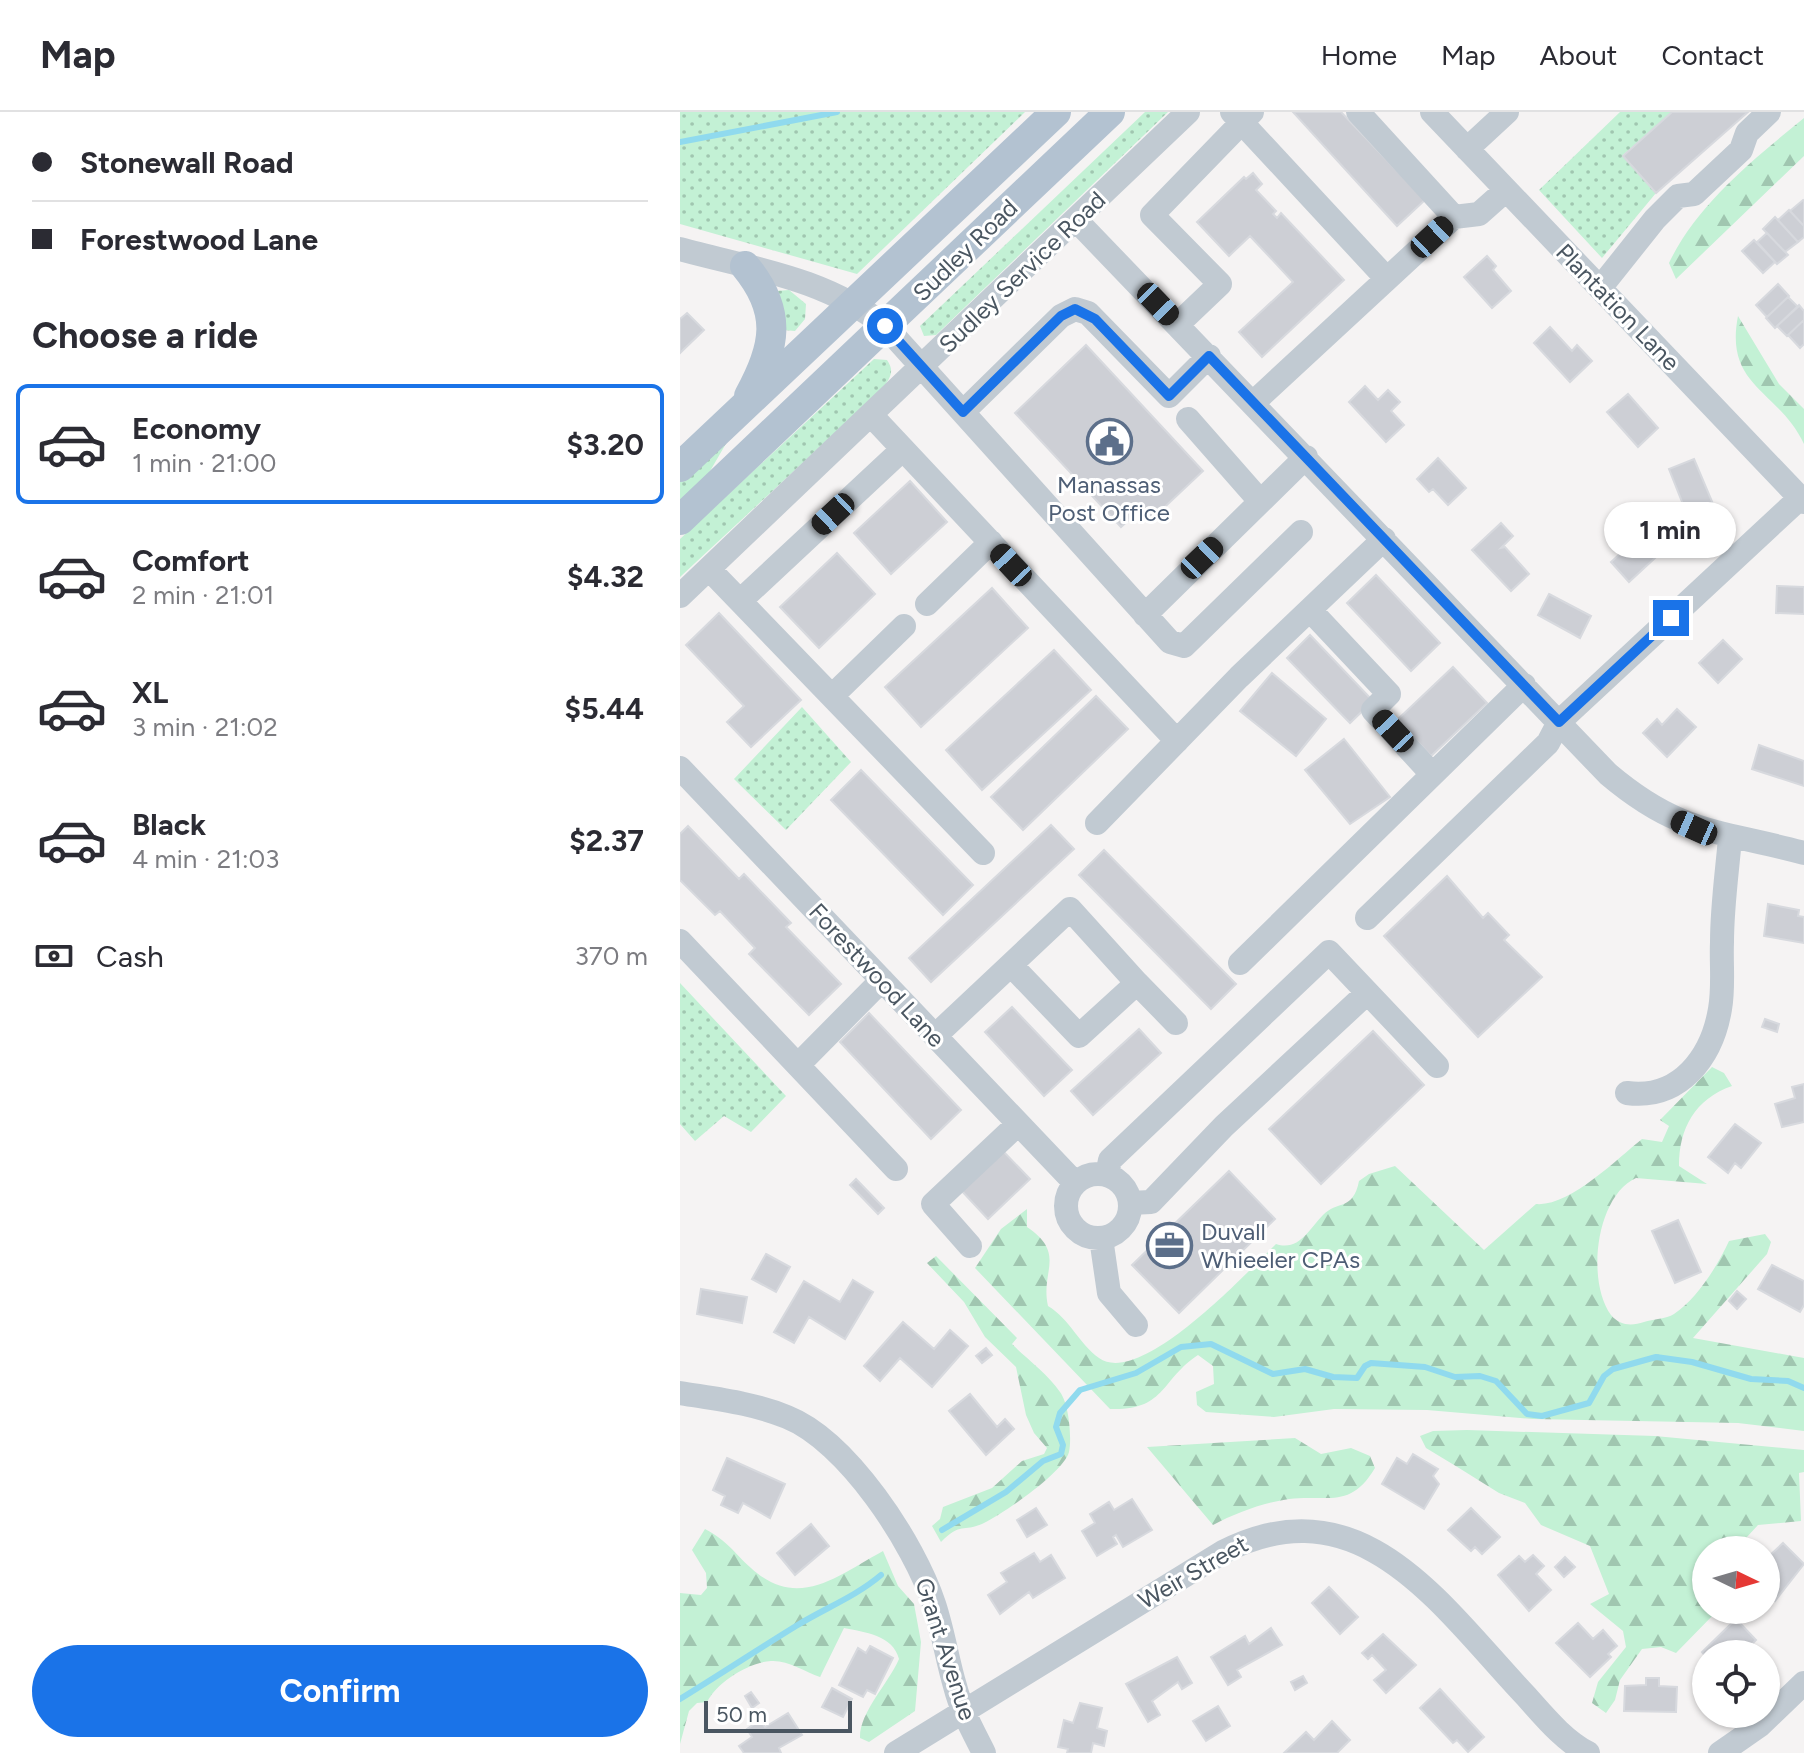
<!DOCTYPE html>
<html lang="en">
<head>
<meta charset="utf-8">
<style>
	:root { --surface:#fff; --page:#f7f7f7; --text:#2b2b33; --muted:#7c7c81; --line:#e1e1e2; --accent:#1a73e8 }
	body { margin:0; font-family:Figtree,sans-serif; background:var(--page); color:var(--text); height:100vh; display:flex; flex-direction:column; font-size:30px; white-space:nowrap }
	* { box-sizing:border-box; margin:0 }
	p { font-size:26px; color:var(--muted) }
	.icon { flex:none; width:44px; height:44px; fill:none; stroke:currentColor; stroke-width:2; stroke-linecap:round; stroke-linejoin:round }
	.map { position:relative; flex:1; overflow:hidden }
	.drawer { display:flex; flex-direction:column; background:var(--surface); width:680px }
	.drawer>* { flex:none }
	.guide { display:grid; align-content:center; height:176px; padding:0 32px; background:var(--surface) }
	.needle { width:52px; rotate:95deg }
	.controls { position:absolute; left:1012px; top:1424px; display:grid; gap:16px }
	.controls a { display:grid; place-items:center; width:88px; height:88px; border-radius:50%; background:var(--surface); box-shadow:0 2px 6px #0004; font-size:40px }
	.scale { position:absolute; left:24px; bottom:20px; width:148px; box-sizing:border-box; padding-left:8px; border:4px solid #4a5661; border-top:0; font-size:22px; line-height:28px; white-space:nowrap; color:#4a5661; -webkit-text-stroke:6px #fff; paint-order:stroke }
	.end { position:absolute; width:36px; height:36px; margin:-18px; border:10px solid #1a73e8; background:#fff; box-shadow:0 0 0 4px #fff }
	.from { border-radius:50% }
	.bubble { position:absolute; height:56px; border-radius:28px; background:var(--surface); box-shadow:0 2px 6px #0004; font-size:26px; font-weight:700; line-height:56px; text-align:center }
	.car { position:absolute; width:24px; height:48px; margin:-24px -12px; border-radius:10px; box-shadow:0 0 6px 2px #0007; background:linear-gradient(#222 24%,#8ab4d8 0 40%,#222 0 76%,#8ab4d8 0 86%,#222 0) }
	.guide b { display:flex; align-items:center; gap:28px; height:76px; font-size:30px }
	.guide b+b { border-top:2px solid var(--line) }
	.guide i { width:20px; height:20px; background:var(--text) }
	ul { padding:0; list-style:none }
	li { display:flex; align-items:center; gap:24px; height:120px; margin:0 16px 12px; padding:0 16px; border:4px solid transparent; border-radius:12px }
	li div { flex:1 }
	li b { display:block; font-size:30px }
	li em { font-style:normal; font-weight:700 }
	li.selected { border-color:var(--accent) }
	li>.icon { width:72px; height:72px; stroke-width:1.5 }
	h2 { padding:0 32px; font-size:36px; line-height:96px }
	.pay { display:flex; align-items:center; gap:20px; height:88px; padding:0 32px; font-size:30px }
	.pay p { margin-inline-start:auto }
	.primary-button { display:flex; gap:16px; margin-top:auto; padding:16px 32px }
	.primary-button a { flex:1; height:92px; border-radius:48px; background:var(--accent); color:#fff; font-size:32px; font-weight:700; line-height:92px; text-align:center }
	header { display:flex; align-items:center; gap:48px; box-sizing:border-box; height:112px; padding:0 40px; background:var(--surface); border-bottom:2px solid var(--line) }
	header strong { font-size:38px }
	nav { display:flex; gap:44px; margin-inline-start:auto; font-size:28px }
	main { display:flex; flex:1; min-height:0 }
	.map>svg:first-child { display:block }
	.grass { fill:url(#grass-dots) }
	.forest { fill:url(#forest-firs) }
	.lines { fill:none; stroke-linecap:round; stroke-linejoin:round }
	.stream { stroke:#90daee; stroke-width:6 }
	.building { fill:#cdcfd5; stroke:#d7d9de; stroke-width:2 }
	.minor { stroke:#c1cad2; stroke-width:24 }
	.major { stroke:#b3c2d1; stroke-width:30 }
	.route { stroke:#1a73e8; stroke-width:10 }
	.labels { text-anchor:middle; dominant-baseline:central; stroke-width:6; stroke-linejoin:round; paint-order:stroke }
	.street-label { font-size:24px; fill:#4a5661; stroke:#fff }
	.service-label { font-size:24px; fill:#4e5e75; stroke:#fff }
</style>
</head>
<body>
<header>
<strong>Map</strong>
<nav><a>Home</a><a>Map</a><a>About</a><a>Contact</a></nav>
</header>
<main>
<section class="drawer">
<div class="guide">
<b><i class="from"></i>Stonewall Road</b>
<b><i></i>Forestwood Lane</b>
</div>
<h2>Choose a ride</h2>
<ul>
<li class="selected"><svg class="icon" aria-label="car" viewBox="0 0 24 24"><path d="M5 17H2v-5l4-1 3-4h7l3 4 3 1v5h-3M9 17h6M6 11h13"/><circle cx="7" cy="17" r="2"/><circle cx="17" cy="17" r="2"/></svg><div><b>Economy</b><p>1 min · 21:00</p></div><em>$3.20</em></li>
<li><svg class="icon" aria-label="car" viewBox="0 0 24 24"><path d="M5 17H2v-5l4-1 3-4h7l3 4 3 1v5h-3M9 17h6M6 11h13"/><circle cx="7" cy="17" r="2"/><circle cx="17" cy="17" r="2"/></svg><div><b>Comfort</b><p>2 min · 21:01</p></div><em>$4.32</em></li>
<li><svg class="icon" aria-label="car" viewBox="0 0 24 24"><path d="M5 17H2v-5l4-1 3-4h7l3 4 3 1v5h-3M9 17h6M6 11h13"/><circle cx="7" cy="17" r="2"/><circle cx="17" cy="17" r="2"/></svg><div><b>XL</b><p>3 min · 21:02</p></div><em>$5.44</em></li>
<li><svg class="icon" aria-label="car" viewBox="0 0 24 24"><path d="M5 17H2v-5l4-1 3-4h7l3 4 3 1v5h-3M9 17h6M6 11h13"/><circle cx="7" cy="17" r="2"/><circle cx="17" cy="17" r="2"/></svg><div><b>Black</b><p>4 min · 21:03</p></div><em>$2.37</em></li>
</ul>
<div class="pay"><svg class="icon" aria-label="cash" viewBox="0 0 24 24"><path d="M3 7h18v10H3z"/><circle cx="12" cy="12" r="2"/></svg>Cash<p>370 m</p></div>
<div class="primary-button"><a>Confirm</a></div>
</section>
<div class="map">
<svg width="1124" height="1641" viewBox="0 0 1124 1641">
	<defs>
		<pattern id="grass-dots" width="8" height="8" patternUnits="userSpaceOnUse" patternTransform="scale(2)"><rect width="8" height="8" fill="#c3f1d5"/><path d="M2 2h.1M6 6h.1" fill="none" stroke="#a0c6b0" stroke-width="1.8" stroke-linecap="round"/></pattern>
		<pattern id="forest-firs" width="22" height="20" patternUnits="userSpaceOnUse" patternTransform="scale(2)"><rect width="22" height="20" fill="#c3f1d5"/><path d="M5 1l3.5 6h-7zM16 11l3.5 6h-7z" fill="#a0c6b0"/></pattern>
	</defs>
	<rect width="100%" height="100%" fill="#f5f3f3"/>
	<!-- grass -->
	<path class="grass" d="M0,0H345L177,162L0,112Z
		M465,0H488L256,223L244,224L240,214Z
		M940,0H992L943,43L976,81L922,146L859,78Z
		M109,178L126,192L125,207L115,219L103,218L96,179Z
		M194,247L207,248C215,259 210,266 203,276L0,465V427Z
		M51,323L26,366L0,391V370Z
		M122,595L171,650L106,718L54,667Z
		M0,871L106,984L71,1020L44,1004L15,1029L0,1012Z"/>
	<!-- forest -->
	<path class="forest" d="M1124,6V44L996,167L989,151C1017,92 1074,47 1124,6Z
		M1058,204L1099,272L1124,297V332C1099,278 1044,275 1058,204Z
		M1032,955L1044,961L1052,974C1015,987 999,1016 999,1054L1027,1072L956,1066C916,1084 906,1169 931,1203C940,1214 952,1214 964,1210C973,1207 986,1207 994,1202C1017,1187 1038,1153 1049,1129L1085,1122L1091,1130L1087,1142L1013,1226L1124,1246V1319L1058,1311L853,1307L747,1298L654,1297L594,1305L526,1300L517,1293L516,1280L534,1272L533,1254L518,1243C481,1267 486,1299 430,1297L295,1156L321,1117L347,1097V1115C387,1142 360,1159 368,1194C390,1207 399,1232 419,1246C461,1276 568,1159 596,1132C619,1140 630,1116 643,1103C658,1088 673,1099 679,1069L689,1062L715,1054L804,1138L856,1092C889,1095 937,1047 962,1027L982,1030L989,1014L980,1008Z
		M256,1144L337,1226L332,1232C347,1247 368,1262 380,1280C389,1292 392,1326 389,1340C384,1360 323,1402 304,1411C283,1421 282,1409 261,1430L252,1414L260,1407L263,1395L312,1376L342,1349L364,1342L367,1336L354,1321L346,1303L336,1255L305,1225L284,1190L247,1151Z
		M787,1318L975,1324L1124,1338V1360L1119,1361L1121,1409L1078,1413L1055,1438H1026V1498H1038L996,1541L981,1535L962,1537L940,1568L935,1588L926,1601L912,1591L918,1570L946,1535L943,1519L910,1492L929,1482L910,1434L861,1413L845,1391L819,1381L779,1356L746,1336L740,1324L753,1319Z
		M615,1326L641,1342L671,1336L690,1344L695,1356C670,1398 647,1382 609,1387C582,1391 556,1401 533,1413L467,1335Z
		M25,1417C48,1429 53,1440 71,1456C118,1499 157,1464 203,1439L218,1474L234,1492L241,1530L235,1599L189,1630L180,1626C179,1601 208,1572 219,1547C213,1523 184,1520 164,1516L140,1565C125,1560 108,1548 91,1549C69,1550 36,1571 27,1590L17,1591L9,1599L0,1632V1481L21,1483L27,1476L26,1461L12,1438Z"/>
	<g class="lines">
		<!-- stream -->
		<path class="stream" d="M0,30L157,0
			M262,1418L326,1380L363,1349L381,1342L383,1333L376,1315L380,1301L400,1278L456,1261L501,1235L531,1232L593,1262L625,1257L653,1265L677,1266L685,1254L691,1251L745,1255L775,1265L800,1264L816,1269L847,1302L862,1304L909,1291L924,1264L933,1257L976,1245L1012,1250L1071,1267L1108,1269L1124,1276
			M0,1587C39,1563 77,1538 116,1514C145,1496 175,1485 201,1463"/>
	</g>
	<!-- building -->
	<path class="building" d="M613,0H661L745,88L717,114Z
		M992,0H1068L976,81L943,44Z
		M573,61L582,72L576,78L596,99L593,102L597,106L601,101L664,168L582,245L559,220L613,170L570,124L549,144L517,110L564,65L566,67Z
		M1123,88L1124,89V114L1110,99Z
		M1109,98L1124,114V125L1118,130L1098,108Z
		M1095,105L1118,130L1105,140L1083,117Z
		M1087,121L1108,143L1097,152L1077,130Z
		M1074,128L1095,150L1083,161L1062,139Z
		M807,144L816,154L813,158L831,179L812,196L784,165Z
		M1098,172L1109,184L1087,205L1076,193Z
		M1108,185L1118,195L1095,216L1086,206Z
		M1119,193L1124,199V208L1107,224L1097,214Z
		M7,201L24,218L0,241V207Z
		M1124,208V232L1120,236L1108,223Z
		M870,215L892,239L897,233L912,249L890,270L854,231Z
		M406,233L523,359L473,406L463,395L441,415L335,301Z
		M685,274L698,288L708,278L720,290L711,299L724,313L706,330L669,290Z
		M948,282L978,316L958,335L927,300Z
		M758,346L786,376L768,393L753,377L749,380L737,367Z
		M1014,347L1036,399L1010,410L989,357Z
		M230,369L267,410L211,462L174,421Z
		M821,411L833,424L821,436L825,435L849,462L831,479L792,438Z
		M969,415L987,435L949,470L931,450Z
		M157,441L195,482L139,536L100,495Z
		M696,463L760,531L731,559L667,491Z
		M1097,474L1124,475V502L1096,501Z
		M312,476L348,516L241,615L205,575Z
		M869,482L911,504L900,526L858,503Z
		M39,501L121,588L71,635L47,610L64,594L6,533Z
		M630,523L693,589L670,611L607,546Z
		M1043,528L1062,547L1038,571L1019,551Z
		M374,538L411,578L302,678L266,638Z
		M773,555L807,591L751,644L717,608Z
		M592,561L646,607L616,644L560,599Z
		M416,584L448,617L343,718L311,685Z
		M997,597L1016,615L987,645L963,621L977,607L982,613Z
		M664,627L710,685L670,712L625,658Z
		M1079,633L1124,649V674L1072,657Z
		M181,658L293,773L263,803L151,688Z
		M371,713L394,737L251,870L229,846Z
		M8,714L59,767L64,762L111,811L106,815L161,872L129,903L69,842L75,836L40,799L35,803L0,768V722Z
		M424,738L556,872L531,897L399,763Z
		M767,764L803,806L808,801L829,823L824,828L862,865L798,925L704,824Z
		M1088,792L1119,798L1118,804L1124,805V831L1084,824Z
		M332,895L392,958L364,984L305,920Z
		M189,901L281,998L251,1027L160,930Z
		M1085,907L1099,912L1097,920L1082,915Z
		M459,917L481,941L413,1003L391,979Z
		M693,919L744,973L641,1072L589,1017Z
		M1124,972V1010L1102,1015L1095,992L1115,986L1112,975Z
		M1055,1012L1081,1031L1061,1056L1055,1051L1048,1061L1028,1045Z
		M321,1037L350,1067L308,1107L279,1076Z
		M549,1059L595,1107L499,1201L452,1153Z
		M176,1067L204,1096L198,1102L170,1073Z
		M998,1108L1021,1160L995,1171L972,1119Z
		M86,1142L110,1155L96,1180L72,1167Z
		M1092,1153L1124,1169V1193L1120,1200L1078,1177Z
		M173,1168L193,1180L165,1227L129,1205L114,1231L94,1220L124,1169L160,1190Z
		M21,1177L67,1185L62,1211L17,1202Z
		M1057,1179L1066,1187L1057,1197L1049,1189Z
		M223,1210L254,1237L270,1218L288,1234L252,1275L220,1246L200,1269L184,1254Z
		M306,1236L312,1243L302,1251L296,1244Z
		M290,1282L317,1315L325,1307L334,1317L306,1343L269,1299Z
		M733,1342L758,1357L753,1364L759,1372L744,1397L702,1372L717,1346L727,1352Z
		M47,1346L105,1372L90,1406L63,1391L58,1401L41,1393L45,1384L33,1378Z
		M452,1387L472,1418L443,1435L436,1423L433,1425L437,1432L417,1444L402,1419L415,1411L410,1402L429,1390L434,1398Z
		M356,1396L367,1413L347,1425L337,1408Z
		M791,1396L820,1425L802,1442L795,1435L791,1439L768,1418Z
		M131,1412L149,1434L115,1463L97,1441Z
		M1103,1431L1124,1452L1095,1489L1086,1481V1447Z
		M354,1441L360,1450L371,1443L385,1466L353,1486L349,1480L320,1502L308,1483L327,1470L321,1461Z
		M853,1443L864,1454L856,1462L871,1478L849,1499L818,1463L839,1444L845,1450Z
		M885,1445L895,1455L884,1465L875,1455Z
		M649,1475L678,1505L660,1522L632,1491Z
		M1056,1507L1076,1528L1062,1542L1026,1545L1022,1540Z
		M898,1511L913,1527L923,1518L937,1534L928,1542L931,1545L910,1565L876,1531Z
		M591,1516L602,1533L557,1558L561,1565L548,1573L531,1545L565,1524L569,1532Z
		M703,1522L736,1553L706,1581L694,1568L706,1558L692,1543L688,1547L682,1541Z
		M190,1534L213,1546L195,1582L187,1578L183,1585L159,1573L178,1536L186,1541Z
		M497,1545L512,1571L502,1577L498,1570L472,1589L480,1603L468,1610L446,1572Z
		M623,1564L627,1571L615,1578L611,1570Z
		M966,1566H979V1574L997,1575L996,1600L944,1599L945,1574L966,1573Z
		M152,1576L172,1587L163,1605L142,1595Z
		M760,1577L804,1625L788,1640L777,1628L773,1631L740,1596Z
		M71,1580L79,1591L72,1596L65,1584Z
		M400,1591L422,1596L417,1616L427,1619L424,1634L413,1631L411,1641H387L388,1637L378,1635L384,1608L393,1611Z
		M538,1594L550,1614L526,1629L513,1609Z
		M108,1601L122,1623L99,1636L101,1641H64L59,1634L72,1625L67,1617L80,1608L85,1615Z
		M652,1609L670,1628L657,1641H604L626,1620L634,1628Z"/>
	<g class="lines">
		<!-- minor -->
		<path class="minor" d="M552,0L707,167
			M752,0L1124,390
			M787,37L827,0
			M774,105L799,102L826,78
			M396,108L928,662C1000,723 1039,718 1124,741
			M0,137C73,157 145,166 205,214L490,530L504,534L621,420
			M920,176L975,107L998,84L1014,82L1061,38L1067,21L1089,0
			M498,212L540,172L472,103L572,0
			M574,290L774,105L678,0
			M283,300L381,204L395,197L408,201L489,284L529,244
			M191,303L497,629
			M508,307L580,389
			M29,457L303,741
			M0,484L508,0
			M60,489L223,337
			M247,492L311,430
			M630,498L709,582L693,598L752,662
			M465,503L626,345
			M152,584L224,514
			M0,656L395,1071
			M417,711L559,565L704,427
			M687,806L868,631L879,610L1120,386
			M0,829L216,1057
			M560,851L844,573
			M457,871L496,911
			M255,924L390,797L457,871L399,924L331,853
			M118,953L202,868
			M947,981C1000,988 1032,945 1040,897C1044,875 1041,852 1042,830C1042,795 1047,761 1050,726
			M386 1094a32 32 0 1 1 64 0a32 32 0 1 1-64 0Z
			M427,1063L430,1048L649,840L757,954
			M450,1091L471,1090L544,1014L687,881
			M421,1126L429,1181L456,1213
			M290,1134L253,1092L338,1012
			M0,1281C36,1287 73,1291 107,1305C167,1329 234,1431 254,1492C263,1519 267,1547 275,1574C281,1598 293,1619 304,1641
			M216,1641L543,1440C681,1369 761,1494 845,1583C864,1604 883,1628 908,1641
			M1040,1641L1079,1614L1124,1571"/>
		<!-- major -->
		<path class="major" d="M65,154C103,200 96,235 69,284
			M0,355L376,0
			M0,408L430,0"/>
	</g>
	<g class="lines">
		<!-- route -->
		<path class="route" d="M205,214L283,300L381,204L395,197L415,207L489,284L529,244L879,610L991,506"/>
	</g>
	<!-- icons -->
	<defs>
		<symbol id="civic-ring" viewBox="-11 -11 22 22"><circle r="9.5" fill="#fff" stroke="#5c6f8a" stroke-width="1.5"/><path d="M-.6-6.5H3V-4.5H.6V-3L4-1V1h2V6H-6V1h2V-1L-.6-3ZM-1.2 2.5V6h2.4V2.5Z" fill="#5c6f8a"/></symbol>
		<symbol id="office-ring" viewBox="-11 -11 22 22"><circle r="9.5" fill="#fff" stroke="#5c6f8a" stroke-width="1.5"/><path d="M-6-3h4V-5.5h4V-3h4V5H-6ZM-1-4.5V-3h2v-1.5ZM-6 0V1H6V0Z" fill="#5c6f8a"/></symbol>
	</defs>
	<g fill-rule="evenodd">
		<use href="#civic-ring" x="404" y="304" width="51" height="51"/>
		<use href="#office-ring" x="464" y="1108" width="51" height="51"/>
	</g>
	<g class="labels">
		<!-- street labels -->
		<g class="street-label">
			<text transform="translate(285 138) rotate(-44)">Sudley Road</text>
			<text transform="translate(342 160) rotate(-44)">Sudley Service Road</text>
			<text transform="translate(938 195) rotate(46)">Plantation Lane</text>
			<text transform="translate(197 863) rotate(47)">Forestwood Lane</text>
			<text transform="translate(513 1460) rotate(-30)">Weir Street</text>
			<text transform="translate(266 1537) rotate(72)">Grant Avenue</text>
		</g>
		<!-- service labels -->
		<g class="service-label">
			<text x="429" y="372">Manassas<tspan x="429" dy="28">Post Office</tspan></text>
			<text x="521" y="1119" text-anchor="start">Duvall<tspan x="521" dy="28">Whieeler CPAs</tspan></text>
		</g>
	</g>
</svg>
<div class="controls">
<a><svg class="needle" viewBox="-14 -14 28 28"><path d="M0-13l5 13h-10z" fill="#e53935"/><path d="M0 13l5-13h-10z" fill="#7c7c81"/></svg></a>
<a><svg class="icon" aria-label="locate" viewBox="0 0 24 24"><circle cx="12" cy="12" r="6"/><path d="M12 2v4M12 18v4M2 12h4M18 12h4"/></svg></a>
</div>
<div class="scale">50 m</div>
<i class="end from" style="left:205px;top:214px"></i>
<i class="end" style="left:991px;top:506px"></i>
<div class="bubble" style="left:924px;top:390px;width:132px">1 min</div>
<i class="car" style="left:752px;top:125px;rotate:47deg"></i>
<i class="car" style="left:478px;top:192px;rotate:136deg"></i>
<i class="car" style="left:153px;top:402px;rotate:227deg"></i>
<i class="car" style="left:522px;top:446px;rotate:46deg"></i>
<i class="car" style="left:331px;top:453px;rotate:317deg"></i>
<i class="car" style="left:713px;top:619px;rotate:317deg"></i>
<i class="car" style="left:1014px;top:716px;rotate:294deg"></i>
</div>
</main>
</body>
</html>
